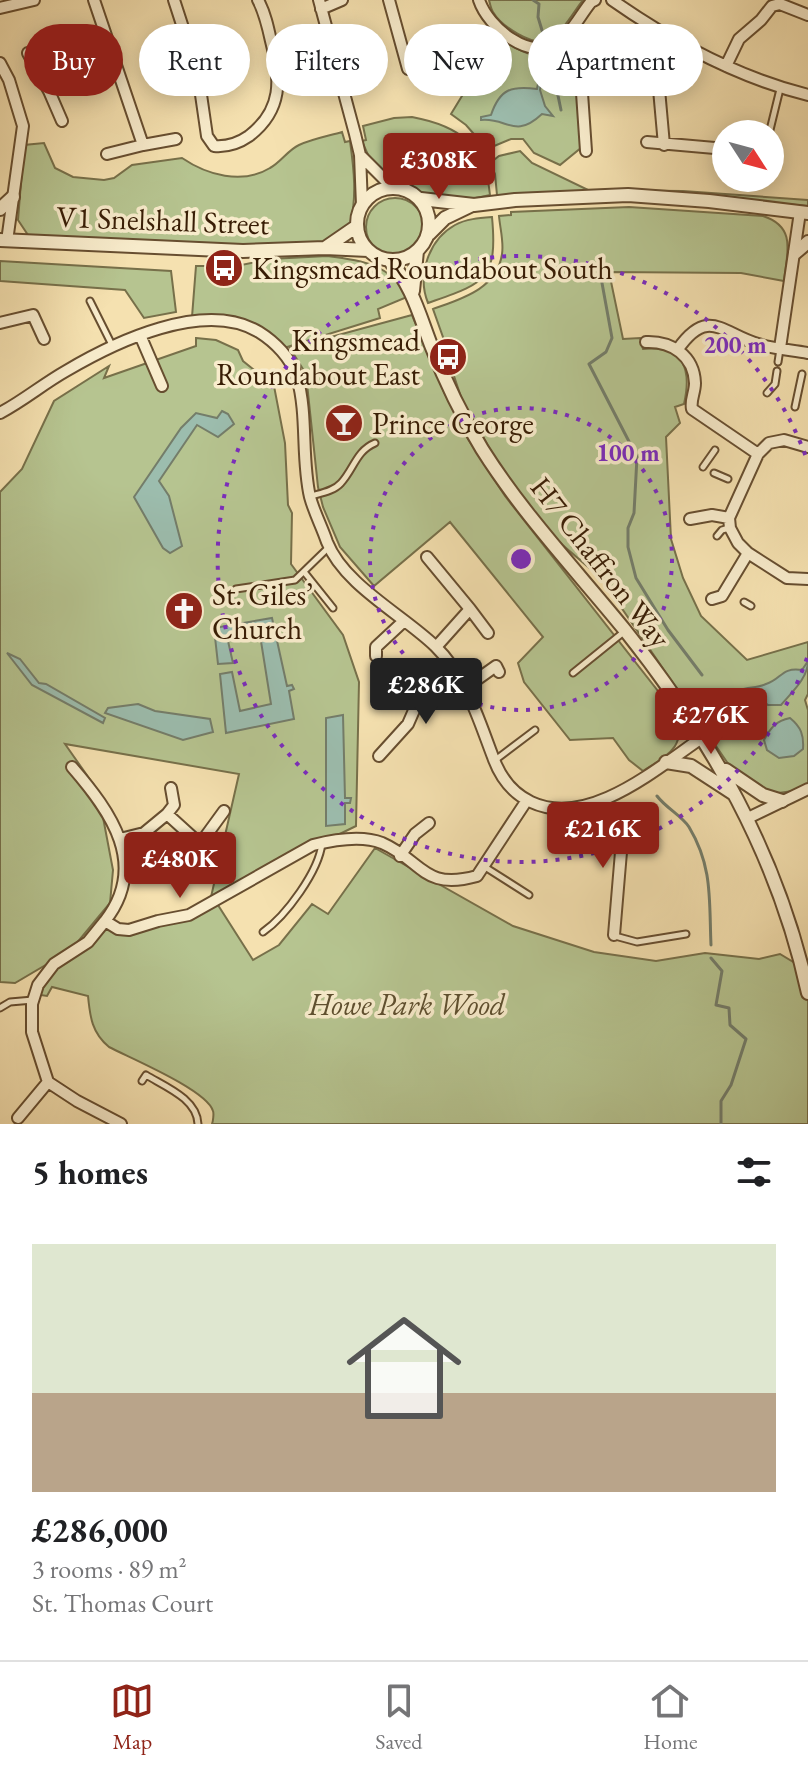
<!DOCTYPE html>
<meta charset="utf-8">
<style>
body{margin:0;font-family:"EB Garamond",serif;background:#f2f2f2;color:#202124;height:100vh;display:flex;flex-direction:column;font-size:30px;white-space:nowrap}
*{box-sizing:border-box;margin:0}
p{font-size:26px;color:#757577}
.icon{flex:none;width:44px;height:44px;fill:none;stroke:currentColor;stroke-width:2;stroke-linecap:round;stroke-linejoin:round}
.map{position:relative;height:1124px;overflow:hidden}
.drawer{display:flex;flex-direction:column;background:#fff;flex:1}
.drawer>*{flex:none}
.guide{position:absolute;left:24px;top:24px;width:760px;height:72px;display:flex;gap:16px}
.needle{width:52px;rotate:126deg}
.fabs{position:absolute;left:712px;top:120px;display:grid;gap:16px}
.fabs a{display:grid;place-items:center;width:72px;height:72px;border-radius:50%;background:#fff;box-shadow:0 4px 20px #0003;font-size:40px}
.price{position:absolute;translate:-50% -68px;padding:0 18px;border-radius:8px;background:#8f2418;color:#fff;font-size:26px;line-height:52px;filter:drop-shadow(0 2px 4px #0008)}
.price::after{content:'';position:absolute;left:50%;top:48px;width:24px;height:18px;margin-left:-12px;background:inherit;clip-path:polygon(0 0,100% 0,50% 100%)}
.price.on{background:#222;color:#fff}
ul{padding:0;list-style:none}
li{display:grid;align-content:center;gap:16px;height:424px;padding:0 32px}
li+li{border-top:2px solid #e0e0e0}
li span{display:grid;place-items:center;height:248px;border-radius:0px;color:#555}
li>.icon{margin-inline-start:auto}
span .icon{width:144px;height:144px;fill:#fffc;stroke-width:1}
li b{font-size:34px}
h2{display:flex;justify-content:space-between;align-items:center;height:96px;padding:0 32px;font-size:34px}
.chip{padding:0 28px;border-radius:36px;background:#fff;box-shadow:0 4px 20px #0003;font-size:28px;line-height:72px}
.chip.on{background:#8f2418;color:#fff}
.tab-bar{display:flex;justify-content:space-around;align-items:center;height:112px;border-top:2px solid #e0e0e0;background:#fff;font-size:22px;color:#757577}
.tab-bar a{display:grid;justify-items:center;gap:4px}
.tab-bar .on{color:#8f2418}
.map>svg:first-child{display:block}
.green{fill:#b6c490;stroke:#77704a;stroke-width:2}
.water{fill:#9cbdae;stroke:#747d6a;stroke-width:2}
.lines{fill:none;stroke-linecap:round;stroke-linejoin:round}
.stream{stroke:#747d6a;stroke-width:3}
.service-casing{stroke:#674e30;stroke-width:9}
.minor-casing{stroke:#674e30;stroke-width:14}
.tertiary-casing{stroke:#674e30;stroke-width:16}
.service{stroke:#f8eccc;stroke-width:5}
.minor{stroke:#f8eccc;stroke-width:10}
.tertiary{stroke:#f8eccc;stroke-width:12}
.ring{fill:none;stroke:#7b2cbf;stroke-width:4;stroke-dasharray:4 8}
.labels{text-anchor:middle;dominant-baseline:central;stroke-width:7;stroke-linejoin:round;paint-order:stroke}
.street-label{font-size:30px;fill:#381d05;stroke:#f8eccc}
.poi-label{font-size:30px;fill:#381d05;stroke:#f8eccc;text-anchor:start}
.park-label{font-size:30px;font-style:italic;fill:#5e4f2f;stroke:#f8eccc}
.centre{fill:#7b2cbf;stroke:#f8eccc;stroke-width:4}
.ring-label{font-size:24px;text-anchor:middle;font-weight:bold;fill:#7b2cbf;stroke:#f8eccc;stroke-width:7;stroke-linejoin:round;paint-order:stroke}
</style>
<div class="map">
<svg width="808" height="1124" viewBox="0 0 808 1124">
<rect width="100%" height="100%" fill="#f5e1b0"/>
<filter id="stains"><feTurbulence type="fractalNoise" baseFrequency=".0025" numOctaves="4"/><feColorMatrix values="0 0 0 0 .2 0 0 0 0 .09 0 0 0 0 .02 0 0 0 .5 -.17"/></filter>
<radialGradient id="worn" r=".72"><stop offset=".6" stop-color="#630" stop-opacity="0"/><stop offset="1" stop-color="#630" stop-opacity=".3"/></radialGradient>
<path class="green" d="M489,0H583C574,11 562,34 548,40C533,47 501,26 493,12C491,9 490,4 489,0Z
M498,37C523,53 531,60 561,50C581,76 579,115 582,147L560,165L534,153L523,139H511L487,149L466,125L451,114Z
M412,117C460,126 485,145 490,195C453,205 405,197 377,169C370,162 366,150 362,141L366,140L363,126L394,118Z
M342,132L345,142L350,141C354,169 357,197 350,226L324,242L283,246L36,239L28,235L18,220L24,145L44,143L55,168L73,177L104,180L114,178L132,165L182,158C207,175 242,185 270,168C281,162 288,150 299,145C312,139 328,136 342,132Z
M520,151L532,163L588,190L683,191L808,200V206L716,198L497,195L495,174L490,163L499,156Z
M366 227a29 29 0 1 1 58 0a29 29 0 1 1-58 0Z
M629,207L763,216C797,227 787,253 784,281L741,273L609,272L623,339L640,338L643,349C684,345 692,369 684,404L675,407L680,423L666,437L671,539L683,578L701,616L747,660L808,642V694L805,700L808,710V785L793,791L771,794L731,768L601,578L552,536L505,476L462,400L452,370L454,368L433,309C461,299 497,289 502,254C504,242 500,228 499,216L511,215V212Z
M492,217C498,281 484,283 428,303C417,276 428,240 455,225C466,219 479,218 492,217Z
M327,256C361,260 391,264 407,297L378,309L380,318L284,348L263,331L192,317L196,266H212L222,269L270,259Z
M0,261L171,271L176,312L144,318L125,290L0,281Z
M412,315L444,392L468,439L505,496L676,714C687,747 668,755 643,771L629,760L613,738L570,740L524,682L518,663L543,637L450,522L374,586L340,547L323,507L318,487L306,374L290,348Z
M196,338L216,340L238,350L243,361L274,386L285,443L288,505L292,513L291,564L343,635L359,682L356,826L211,897L239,774L65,744L98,791L113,870L110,903L71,950L15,983L0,982V492L22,469L54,401L109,366L104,378L196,346Z
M375,848L513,926L594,952L656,961L705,953L759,959L780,954L803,968L808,993V1124H212C213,1122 214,1113 213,1111C207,1090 130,1058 109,1047C92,1033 90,1017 88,996L52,987L47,996L34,994L54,964L88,942L105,921L129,930L216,902L253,960L279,945L312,904L328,914Z"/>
<path class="water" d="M541,68H543L540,90L545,106L553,116L542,114C514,140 507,117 481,120V117L491,115C500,88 512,86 537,89Z
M222,411L228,414L234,424L218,437L197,425L159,481L169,496L182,546L170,553L163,548L134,497L181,428L196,413L217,418Z
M272,618L287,686L292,685L294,689L289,691L294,719L226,733L220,674L232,672L240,711L271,704L260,635L228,641L233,663L218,664L214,628Z
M7,653L20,659L39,683L46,684L105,718L103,723L32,685Z
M808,661C808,678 792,692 781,705H768L748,691L741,693L740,690C749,687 758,688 766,684C782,679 781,667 802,670Z
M138,704L155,711L210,719L213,732L183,740L105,713L108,708Z
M343,715L345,798H351L350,803H345V824L326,826V718Z
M790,718C801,727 804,735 803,749L794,756L779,758L767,750L764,740C771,727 776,721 790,718Z"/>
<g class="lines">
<path class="stream" d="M533,0L539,4L538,17L544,37
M551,62L561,110
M600,272L612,338L606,352L589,364L637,457L634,513L628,528V547L636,578L668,630L702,675
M657,796C666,808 682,816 689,827C713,867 709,900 711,945
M711,958L722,971L716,1005L729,1008L730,1025L746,1039L731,1085L721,1101V1124"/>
<defs>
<path id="service" d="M769,134L780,89
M90,301L112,345
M778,362L780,349
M767,393L775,384L777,371
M795,407L802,374
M703,467L715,450
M714,473L728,479
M311,496C321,493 334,491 341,483C354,469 356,451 375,443
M717,536L722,530L729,528
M305,573L333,608
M236,589L295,580L329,547
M744,602L751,606
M573,673L625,631
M494,761L535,730
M485,867L529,895
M263,932C286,916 319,871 322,843
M615,936L637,942L686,934
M0,1008L10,1002L33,1000
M142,1081L146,1075C166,1087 197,1099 198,1124"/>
<path id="minor" d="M94,0L143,145L107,154
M174,0L198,74L207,136L214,146C226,147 239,143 249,136C283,110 281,79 271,41C268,27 265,13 258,0
M319,0L355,134L360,155L362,205
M389,0L408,69
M479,0C488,27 530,63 559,42C571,34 581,14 591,2L595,0
M612,0C672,42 736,77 808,95
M0,8L34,0
M321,9L342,0
M559,42L580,64L586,151
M28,53L49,91
M0,63L9,80L23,126L7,241
M726,66L739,39L761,20L772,6L780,4L808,15
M62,121L49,91L116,64
M647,142L726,149
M143,145L176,139
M664,145L657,67L672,40
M360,155L392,187
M0,323L33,315L44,339
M140,335L162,386
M646,342C672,341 694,356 695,383C695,393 690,400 692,409L758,454
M780,348L800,212
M678,349C708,306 723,334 758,344C774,349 792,350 808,353
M0,413C23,401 43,384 66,371C115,342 204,299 259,332C275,342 291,358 297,377C308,415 301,458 310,497C314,512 322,527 327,542C344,585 403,615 435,646C466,676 478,718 493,757C500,777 512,793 531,802C588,829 657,768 703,737
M808,447L784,440L769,443L758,454L729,518L730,528L738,543L748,553L787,578L808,579
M690,519L712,515L729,518
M427,557L470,609L436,647
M712,599L722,596L748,553
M470,609L488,633
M376,656V647L404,621
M465,688L496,666L499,672
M379,756L408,724L415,708L461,680
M72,767C111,812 149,865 105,921
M600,802L616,835L621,852L614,935
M167,814L174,805L171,788
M748,818L808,789
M120,839L144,833L167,814L200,844L224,811
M400,856L415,834L429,823
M18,1118L48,1082
M121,1124L77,1101L48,1082L32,1032V1004L38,985L54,964L88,942L105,921L118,929L129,930L158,921L189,915L313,845C333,840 362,835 382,843C423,861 423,891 477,876L527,800"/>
<path id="tertiary" d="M357 224a36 36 0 1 1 72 0a36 36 0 1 1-72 0Z
M421,199L474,205L515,200L628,195L709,201L808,213
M0,209L13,197
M429,234L445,218L472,205
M0,240L243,251L325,248L368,250
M325,248L357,226
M795,253L808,242
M389,260C412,285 419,314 431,345C445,381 462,416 482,449C523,514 575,569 624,629C711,738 778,855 808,993
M413,291L417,251
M666,762L691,766L734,794
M726,770L763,795L782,801"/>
</defs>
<use href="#service" class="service-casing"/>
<use href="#minor" class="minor-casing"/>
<use href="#tertiary" class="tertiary-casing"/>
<use href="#service" class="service"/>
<use href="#minor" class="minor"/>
<use href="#tertiary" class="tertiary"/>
</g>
<g class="ring">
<circle cx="521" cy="559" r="151"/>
<path d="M807 658A303 303 0 1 1 807 460"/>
</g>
<defs>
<symbol id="bus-disc" viewBox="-11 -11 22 22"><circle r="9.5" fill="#8f2418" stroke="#f8eccc"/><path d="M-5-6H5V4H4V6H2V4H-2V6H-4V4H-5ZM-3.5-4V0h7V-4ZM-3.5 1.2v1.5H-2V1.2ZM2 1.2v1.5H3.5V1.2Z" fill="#fff"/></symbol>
<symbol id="bar-disc" viewBox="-11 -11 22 22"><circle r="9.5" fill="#8f2418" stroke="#f8eccc"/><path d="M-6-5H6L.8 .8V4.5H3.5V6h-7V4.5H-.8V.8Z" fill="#fff"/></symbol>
<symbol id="church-disc" viewBox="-11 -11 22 22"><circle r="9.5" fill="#8f2418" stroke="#f8eccc"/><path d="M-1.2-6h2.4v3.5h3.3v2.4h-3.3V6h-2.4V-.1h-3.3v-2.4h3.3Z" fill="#fff"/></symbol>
</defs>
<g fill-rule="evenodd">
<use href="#bus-disc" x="202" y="246" width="44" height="44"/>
<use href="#bus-disc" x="426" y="335" width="44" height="44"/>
<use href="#bar-disc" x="322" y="401" width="44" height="44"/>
<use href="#church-disc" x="162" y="589" width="44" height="44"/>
</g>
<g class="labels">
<g class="street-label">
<text transform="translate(163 220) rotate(2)">V1 Snelshall Street</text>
<text transform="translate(601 562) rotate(52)">H7 Chaffron Way</text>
</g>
<g class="poi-label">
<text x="252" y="268">Kingsmead Roundabout South</text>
<text x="420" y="340" text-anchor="end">Kingsmead<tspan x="420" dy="34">Roundabout East</tspan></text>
<text x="372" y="423">Prince George</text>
<text x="212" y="594">St. Giles’<tspan x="212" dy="34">Church</tspan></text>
</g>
<g class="park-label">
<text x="407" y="1004">Howe Park Wood</text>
</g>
</g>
<circle cx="521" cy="559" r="12" class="centre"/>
<g class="ring-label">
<text x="735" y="353">200 m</text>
<text x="628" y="461">100 m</text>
</g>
<rect width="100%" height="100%" filter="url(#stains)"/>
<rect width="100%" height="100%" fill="url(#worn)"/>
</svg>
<div class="fabs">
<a><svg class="needle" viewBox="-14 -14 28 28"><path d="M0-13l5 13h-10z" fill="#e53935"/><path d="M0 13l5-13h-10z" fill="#757577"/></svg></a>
</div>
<b class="price" style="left:439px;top:201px">£308K</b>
<b class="price on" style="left:426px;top:726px">£286K</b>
<b class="price" style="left:711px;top:756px">£276K</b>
<b class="price" style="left:603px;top:870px">£216K</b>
<b class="price" style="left:180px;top:900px">£480K</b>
<div class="guide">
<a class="chip on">Buy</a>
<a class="chip">Rent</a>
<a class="chip">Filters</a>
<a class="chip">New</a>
<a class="chip">Apartment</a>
</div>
</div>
<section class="drawer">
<h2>5 homes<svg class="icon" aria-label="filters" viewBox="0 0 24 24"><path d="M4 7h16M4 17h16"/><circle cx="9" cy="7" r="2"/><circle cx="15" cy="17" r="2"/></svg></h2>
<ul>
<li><span style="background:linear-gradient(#dfe7d0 60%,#b9a48a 0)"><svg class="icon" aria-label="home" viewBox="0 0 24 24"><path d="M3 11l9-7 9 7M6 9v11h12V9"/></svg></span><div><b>£286,000</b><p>3 rooms · 89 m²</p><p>St. Thomas Court</p></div></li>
</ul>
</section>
<nav class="tab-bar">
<a class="on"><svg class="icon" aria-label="map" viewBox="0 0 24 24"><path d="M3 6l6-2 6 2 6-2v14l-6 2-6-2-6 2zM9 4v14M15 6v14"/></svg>Map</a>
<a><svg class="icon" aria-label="saved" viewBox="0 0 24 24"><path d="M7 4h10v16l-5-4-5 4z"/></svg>Saved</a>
<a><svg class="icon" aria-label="home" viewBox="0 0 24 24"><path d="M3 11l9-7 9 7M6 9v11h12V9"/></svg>Home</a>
</nav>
